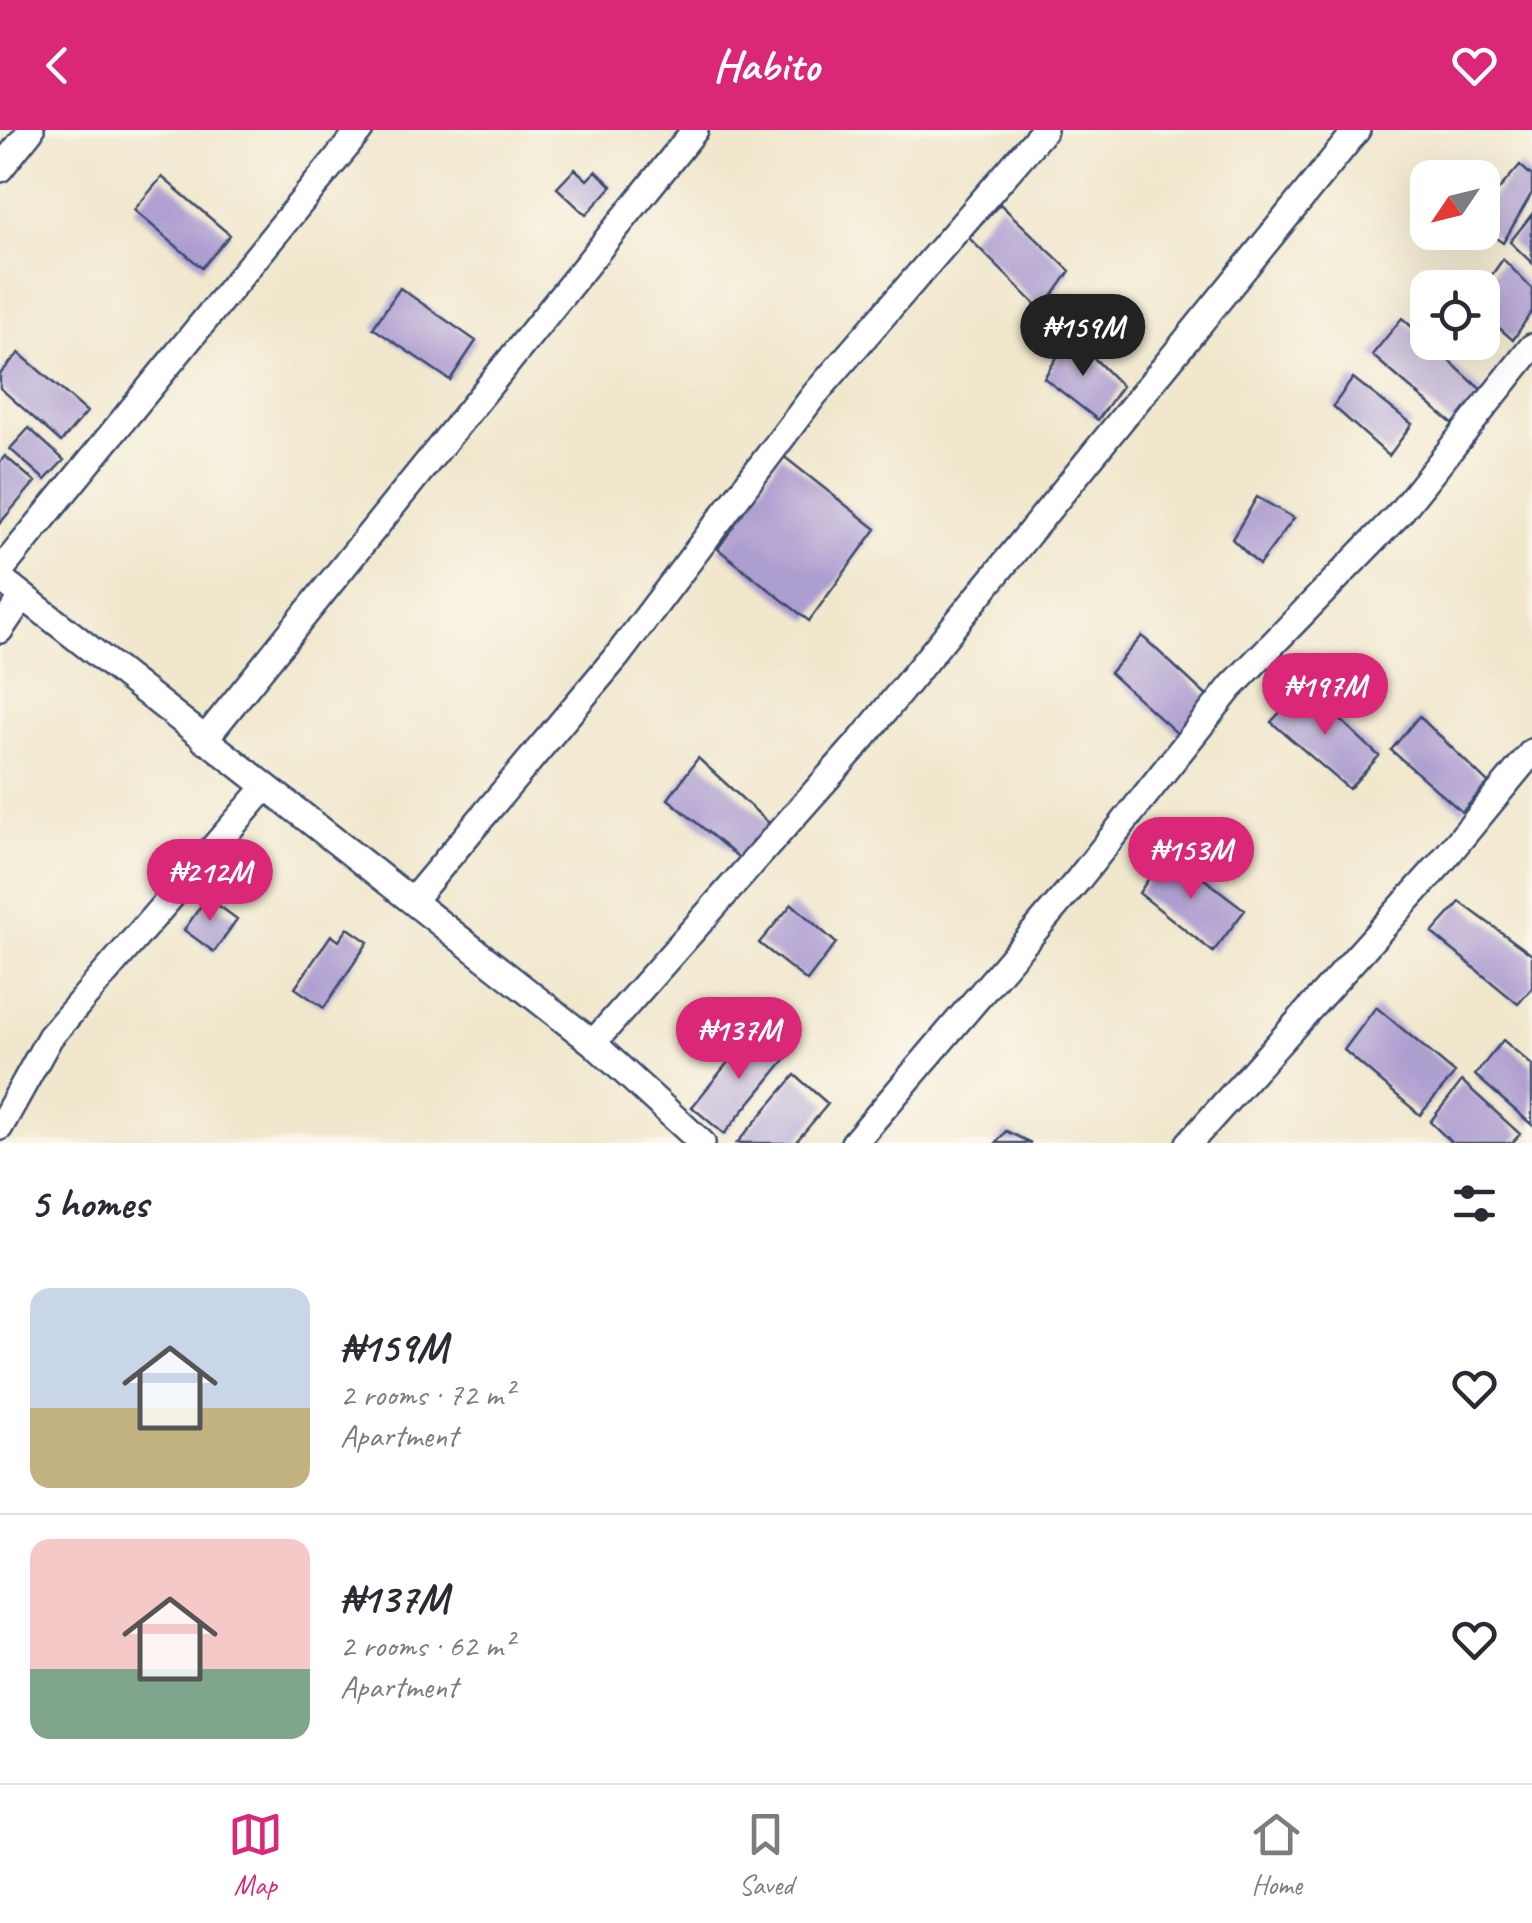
<!DOCTYPE html>
<meta charset="utf-8">
<style>
body{margin:0;font-family:Caveat,sans-serif;background:#f7f7f7;color:#2b2b33;height:100vh;display:flex;flex-direction:column;font-size:38px;white-space:nowrap}
*{box-sizing:border-box;margin:0}
p{font-size:32px;color:#7c7c81}
.icon{flex:none;width:55px;height:55px;fill:none;stroke:currentColor;stroke-width:2;stroke-linecap:round;stroke-linejoin:round}
.map{position:relative;height:1013px;overflow:hidden}
.panel{display:flex;flex-direction:column;background:#fff;flex:1}
.panel>*{flex:none}
.needle{width:65px;rotate:235deg}
.buttons{position:absolute;left:1410px;top:30px;display:grid;gap:20px}
.buttons a{display:grid;place-items:center;width:90px;height:90px;border-radius:20px;background:#fff;box-shadow:0 10px 40px #0002;font-size:50px}
.price{position:absolute;translate:-50% -85px;padding:0 22px;border-radius:35px;background:#db2777;color:#fff;font-size:32px;line-height:65px;filter:drop-shadow(0 2px 5px #0008)}
.price::after{content:'';position:absolute;left:50%;top:60px;width:30px;height:22px;margin-left:-15px;background:inherit;clip-path:polygon(0 0,100% 0,50% 100%)}
.price.current{background:#222;color:#fff}
ul{padding:0;list-style:none}
li{display:flex;align-items:center;gap:30px;height:250px;padding:0 30px}
li+li{border-top:2px solid #e1e1e2}
li span{display:grid;place-items:center;flex:none;width:280px;height:200px;border-radius:20px;color:#555}
li>.icon{margin-inline-start:auto}
span .icon{width:120px;height:120px;fill:#fffc;stroke-width:1}
li b{font-size:42px}
h2{display:flex;justify-content:space-between;align-items:center;height:120px;padding:0 30px;font-size:42px}
header{display:flex;justify-content:space-between;align-items:center;height:130px;padding:0 30px;background:#db2777;color:#fff;font-size:45px;font-weight:600}
.tab-bar{display:flex;justify-content:space-around;align-items:center;height:140px;border-top:2px solid #e1e1e2;background:#fff;font-size:28px;color:#7c7c81}
.tab-bar a{display:grid;justify-items:center;gap:5px}
.tab-bar .current{color:#db2777}
.map>svg:first-child{display:block}
.building{fill:#ad9ed0}
.lines{fill:none;stroke-linecap:round;stroke-linejoin:round}
.minor-casing{stroke:#3b4b6e;stroke-width:30}
.minor{stroke:#fff;stroke-width:25}
</style>
<header><svg class="icon" aria-label="back" viewBox="0 0 24 24"><path d="M15 5l-7 7 7 7"/></svg>Habito<svg class="icon" aria-label="heart" viewBox="0 0 24 24"><path d="M12 20l-8-8c-3-5 5-10 8-4 3-6 11-1 8 4z"/></svg></header>
<div class="map">
<svg width="1532" height="1013" viewBox="0 0 1532 1013">
<rect width="100%" height="100%" fill="#fbf7ec"/>
<filter id="ink" filterUnits="userSpaceOnUse"><feTurbulence type="fractalNoise" baseFrequency=".01" numOctaves="2"/><feDisplacementMap in="SourceGraphic" scale="20" xChannelSelector="R" yChannelSelector="G"/><feConvolveMatrix kernelMatrix="1 2 1 2 8 2 1 2 1" color-interpolation-filters="sRGB"/></filter>
<filter id="wash" filterUnits="userSpaceOnUse"><feTurbulence type="fractalNoise" baseFrequency=".0048" numOctaves="4" result="noise"/><feDisplacementMap in="SourceGraphic" scale="40" xChannelSelector="R" yChannelSelector="G"/><feGaussianBlur stdDeviation="2.25" result="paint"/><feColorMatrix in="noise" values="0 0 0 0 0 0 0 0 0 0 0 0 0 0 0 0 0 1.4 0 .05"/><feComposite in="paint" operator="in"/></filter>
<g filter="url(#wash)">
<rect width="100%" height="100%" fill="#f0e7cc"/>
<g id="blocks">
<path class="building" d="M1520,35L1532,46V63L1503,113L1482,98V79Z
M575,39L587,50L596,41L612,56L586,85L557,58Z
M162,47L230,105L202,138L134,80Z
M1000,74L1070,141L1042,181L969,108Z
M1532,84V133L1510,112Z
M1503,129L1532,159V181L1513,210L1482,183V159Z
M400,158L476,211L450,250L373,198Z
M1402,188L1487,265L1456,297L1372,225Z
M1071,205L1122,256L1098,290L1044,248Z
M19,223L87,282L61,312L0,258V244Z
M1353,248L1412,294L1389,326L1333,276Z
M29,298L64,330L45,350L10,319Z
M782,325L876,399L809,491L718,419Z
M5,326L35,352L0,393V332Z
M1257,367L1294,388L1259,435L1232,409Z
M1142,506L1210,569L1181,607L1110,543Z
M1305,556L1379,626L1349,659L1271,592Z
M1419,586L1488,653L1462,682L1391,620Z
M698,628L771,695L744,732L668,669Z
M1167,721L1245,780L1213,822L1139,763Z
M207,767L237,789L214,822L184,800Z
M1460,772L1532,825V858L1518,874L1432,803Z
M792,774L836,813L807,851L759,813Z
M348,798L368,812L324,878L295,858L331,805L339,811Z
M1376,877L1455,943L1420,985L1344,920Z
M754,900L787,927L724,1004L692,977Z
M1503,910L1532,935V995L1475,945Z
M795,945L828,974L795,1013H737Z
M1462,951L1520,1004L1512,1013H1452L1430,992Z
M1006,1001L1031,1013H996Z"/>
</g>
</g>
<g filter="url(#ink)">
<use href="#blocks" fill-opacity="0" stroke="#3b4b6e" stroke-width="2.5"/>
<g class="lines">
<defs>
<path id="minor" d="M0,39L31,0
M0,441L360,0
M0,448L593,913L702,1013
M0,500L23,466
M204,610L695,0
M412,771L618,525L815,264L1044,0
M593,913L862,609L1357,0
M0,997L50,907L264,659
M854,1013L1078,750L1231,557L1399,384L1532,217
M1189,1013L1440,734L1532,622"/>
</defs>
<use href="#minor" class="minor-casing"/>
<use href="#minor" class="minor"/>
</g>
</g>
</svg>
<div class="buttons">
<a><svg class="needle" viewBox="-14 -14 28 28"><path d="M0-13l5 13h-10z" fill="#e53935"/><path d="M0 13l5-13h-10z" fill="#7c7c81"/></svg></a>
<a><svg class="icon" aria-label="locate" viewBox="0 0 24 24"><circle cx="12" cy="12" r="6"/><path d="M12 2v4M12 18v4M2 12h4M18 12h4"/></svg></a>
</div>
<b class="price current" style="left:1083px;top:249px">₦159M</b>
<b class="price" style="left:1325px;top:608px">₦197M</b>
<b class="price" style="left:1191px;top:772px">₦153M</b>
<b class="price" style="left:210px;top:794px">₦212M</b>
<b class="price" style="left:739px;top:952px">₦137M</b>
</div>
<section class="panel">
<h2>5 homes<svg class="icon" aria-label="filters" viewBox="0 0 24 24"><path d="M4 7h16M4 17h16"/><circle cx="9" cy="7" r="2"/><circle cx="15" cy="17" r="2"/></svg></h2>
<ul>
<li><span style="background:linear-gradient(#c9d6e8 60%,#c2b280 0)"><svg class="icon" aria-label="home" viewBox="0 0 24 24"><path d="M3 11l9-7 9 7M6 9v11h12V9"/></svg></span><div><b>₦159M</b><p>2 rooms · 72 m²</p><p>Apartment</p></div><svg class="icon" aria-label="heart" viewBox="0 0 24 24"><path d="M12 20l-8-8c-3-5 5-10 8-4 3-6 11-1 8 4z"/></svg></li>
<li><span style="background:linear-gradient(#f6c9c9 65%,#7fa58c 0)"><svg class="icon" aria-label="home" viewBox="0 0 24 24"><path d="M3 11l9-7 9 7M6 9v11h12V9"/></svg></span><div><b>₦137M</b><p>2 rooms · 62 m²</p><p>Apartment</p></div><svg class="icon" aria-label="heart" viewBox="0 0 24 24"><path d="M12 20l-8-8c-3-5 5-10 8-4 3-6 11-1 8 4z"/></svg></li>
</ul>
</section>
<nav class="tab-bar">
<a class="current"><svg class="icon" aria-label="map" viewBox="0 0 24 24"><path d="M3 6l6-2 6 2 6-2v14l-6 2-6-2-6 2zM9 4v14M15 6v14"/></svg>Map</a>
<a><svg class="icon" aria-label="saved" viewBox="0 0 24 24"><path d="M7 4h10v16l-5-4-5 4z"/></svg>Saved</a>
<a><svg class="icon" aria-label="home" viewBox="0 0 24 24"><path d="M3 11l9-7 9 7M6 9v11h12V9"/></svg>Home</a>
</nav>
